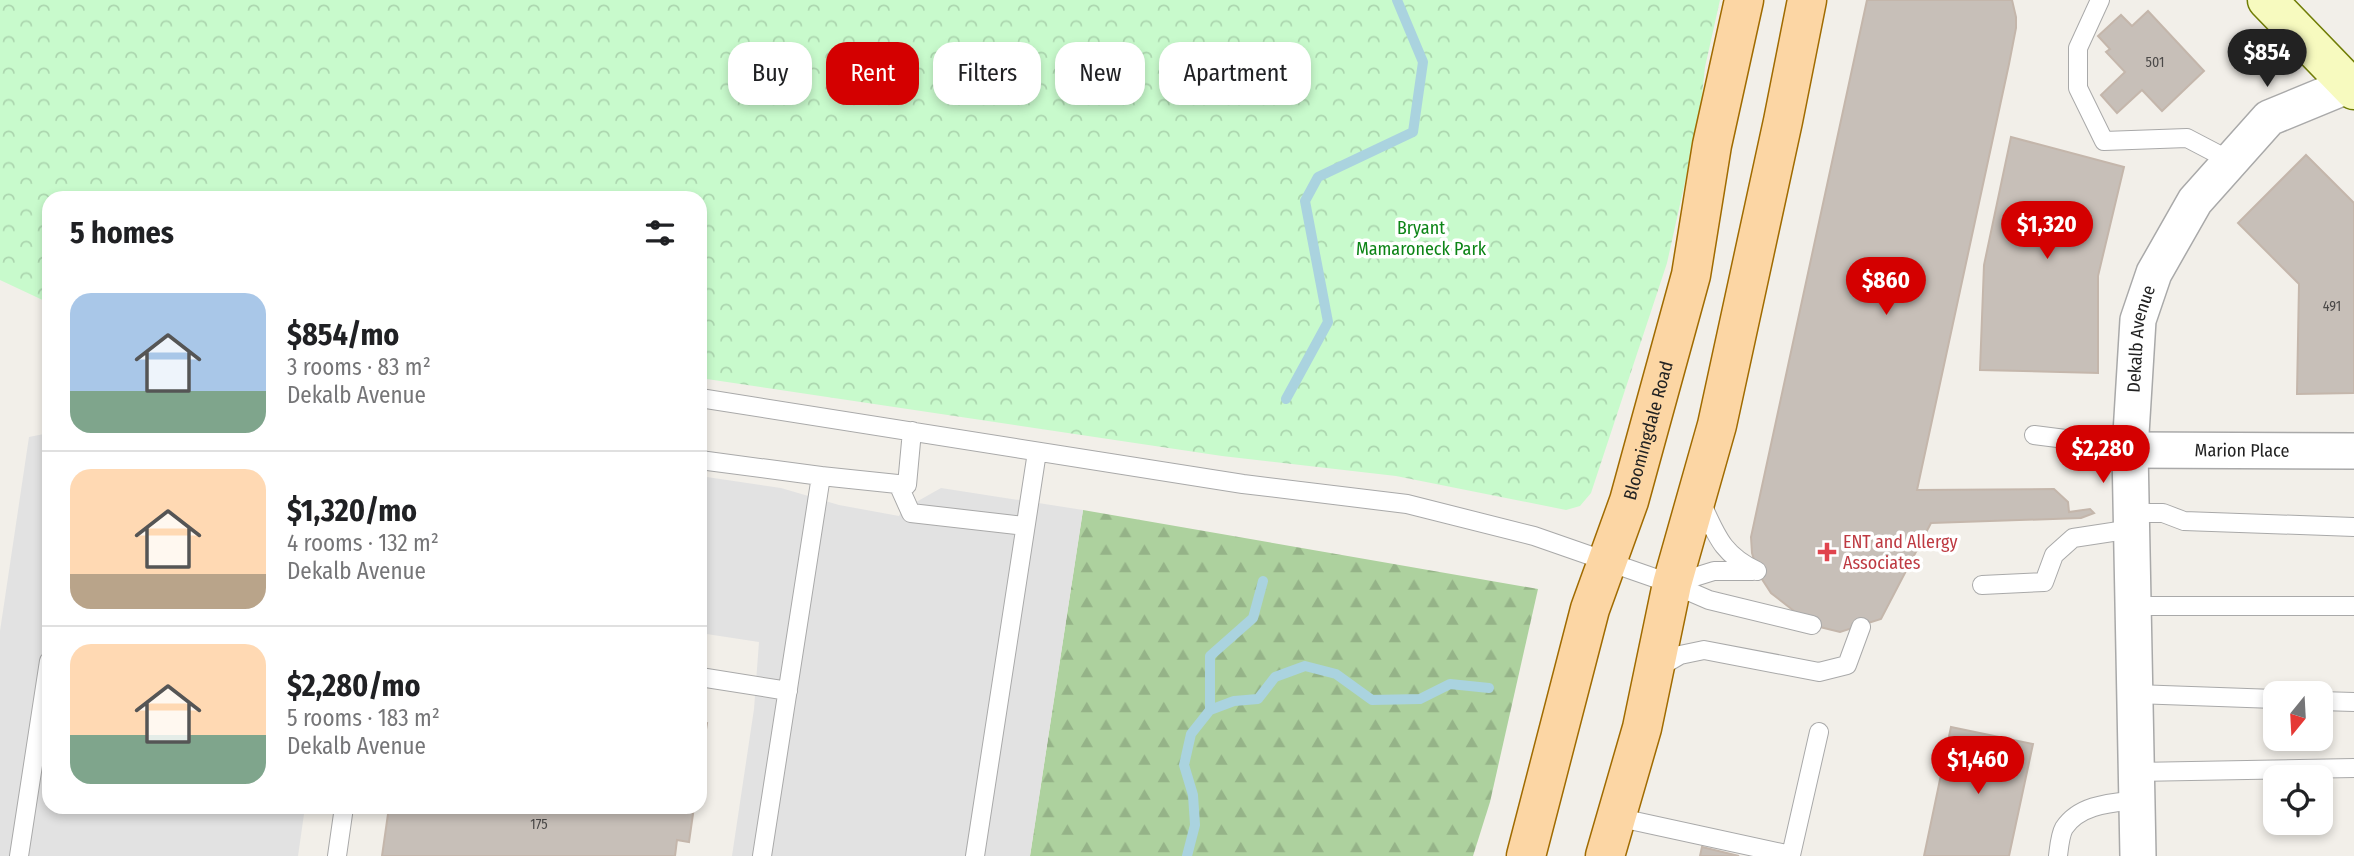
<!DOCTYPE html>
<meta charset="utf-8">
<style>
body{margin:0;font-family:"Fira Sans Condensed",sans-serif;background:#f2f2f2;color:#202124;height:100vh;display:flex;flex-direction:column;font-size:26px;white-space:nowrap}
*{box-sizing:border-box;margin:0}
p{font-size:23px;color:#757577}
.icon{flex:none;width:38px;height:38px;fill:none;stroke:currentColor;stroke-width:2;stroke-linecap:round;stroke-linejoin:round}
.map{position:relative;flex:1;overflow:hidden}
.details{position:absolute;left:42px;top:191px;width:665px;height:623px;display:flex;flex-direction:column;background:#fff;border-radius:21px;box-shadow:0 4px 10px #0003}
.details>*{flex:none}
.top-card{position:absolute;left:728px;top:42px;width:665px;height:63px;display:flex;gap:14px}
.needle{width:46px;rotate:198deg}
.fabs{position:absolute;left:2263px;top:681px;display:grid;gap:14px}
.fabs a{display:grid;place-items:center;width:70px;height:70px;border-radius:14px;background:#fff;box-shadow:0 4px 10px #0003;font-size:35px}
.price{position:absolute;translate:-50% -60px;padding:0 16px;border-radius:24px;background:#d40000;color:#fff;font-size:23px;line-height:46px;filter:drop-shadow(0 2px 4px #0008)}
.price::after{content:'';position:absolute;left:50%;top:42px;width:21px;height:16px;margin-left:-10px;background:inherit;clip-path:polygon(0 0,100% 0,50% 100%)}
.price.active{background:#222;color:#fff}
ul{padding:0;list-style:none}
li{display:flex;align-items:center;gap:21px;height:175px;padding:0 28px}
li+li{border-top:2px solid #e0e0e0}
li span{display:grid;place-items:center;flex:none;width:196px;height:140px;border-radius:21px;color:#555}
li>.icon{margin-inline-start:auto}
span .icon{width:84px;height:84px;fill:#fffc;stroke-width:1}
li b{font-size:30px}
h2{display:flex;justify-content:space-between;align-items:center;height:84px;padding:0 28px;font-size:30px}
.pill{padding:0 24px;border-radius:21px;background:#fff;box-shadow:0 4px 10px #0003;font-size:24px;line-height:63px}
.pill.active{background:#d40000;color:#fff}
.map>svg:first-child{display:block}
.forest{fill:url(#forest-firs)}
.park{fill:url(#park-crowns)}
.parking{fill:#e2e2e2}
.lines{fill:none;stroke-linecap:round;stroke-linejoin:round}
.stream{stroke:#aad3df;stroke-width:10}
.building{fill:#c7bfb8;stroke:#c4b6ab;stroke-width:2}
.lane-casing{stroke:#a9a9a9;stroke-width:20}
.street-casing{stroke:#a9a9a9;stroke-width:38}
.secondary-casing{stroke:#707d05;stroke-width:41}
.primary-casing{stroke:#a06b00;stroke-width:41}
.lane{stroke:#fff;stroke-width:18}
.street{stroke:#fff;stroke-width:35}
.secondary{stroke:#f7fabf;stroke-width:38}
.primary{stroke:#fcd6a4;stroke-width:38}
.health-dot{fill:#e0444e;stroke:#fff;stroke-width:2.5}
.labels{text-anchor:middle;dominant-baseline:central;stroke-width:7;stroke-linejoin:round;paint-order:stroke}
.number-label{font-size:14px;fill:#4b4948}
.park-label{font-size:18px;fill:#0c8416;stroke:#fff}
.street-label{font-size:18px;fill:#222;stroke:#fff}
.health-label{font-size:18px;fill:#be3a42;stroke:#fff;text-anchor:start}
</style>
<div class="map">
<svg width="2354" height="856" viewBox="0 0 2354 856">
<defs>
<pattern id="forest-firs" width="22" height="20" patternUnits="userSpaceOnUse" patternTransform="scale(1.75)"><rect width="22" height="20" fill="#add19e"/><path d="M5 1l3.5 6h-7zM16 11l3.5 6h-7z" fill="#95b388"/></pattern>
<pattern id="park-crowns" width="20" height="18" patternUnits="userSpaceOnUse" patternTransform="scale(1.75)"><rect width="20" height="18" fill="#c8facc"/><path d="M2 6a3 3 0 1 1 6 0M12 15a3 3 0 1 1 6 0" fill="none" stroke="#acd6af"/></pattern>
</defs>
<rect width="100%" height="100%" fill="#f2efe9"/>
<path class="forest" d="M1083,510L1538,589L1490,802L1473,856H1030Z"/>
<path class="park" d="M0,0H1720L1705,67L1700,114L1667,263L1591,493L1580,506L1566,510L1396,476L1222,456L700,378V198H49V303L0,280Z"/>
<path class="parking" d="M49,433V807H305L298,856H0V631L29,437Z
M700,476L781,488L839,505L899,516L902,510L941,488L1083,510L1030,856H732L754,709L759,642L700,633Z"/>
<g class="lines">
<path class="stream" d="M1286,399L1328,322L1305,201L1318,177L1413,132L1423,62L1397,0
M1210,710V656L1253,618L1263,581
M1187,856L1195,825L1193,795L1184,765L1191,734L1210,710L1234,701L1258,699L1275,677L1305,666L1336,674L1372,700L1420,699L1450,684L1489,688"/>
</g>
<path class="building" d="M1867,0H2012L2016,17V28L2009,64L1917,490L2054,489L2068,502L2069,512L2090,509L2094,513L2081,518L1931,523L1881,619L1840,632L1812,625L1771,593L1758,573L1752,553L1751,537Z
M2148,11L2204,71L2162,111L2142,90L2117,113L2101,95L2125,72L2106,52L2110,49L2098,36L2121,15L2132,26Z
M2011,137L2124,167L2098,276V373L1980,370L1984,265Z
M2306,155L2354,203V393L2297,394L2299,284L2238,223Z
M700,722L707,723L700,769Z
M1951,727L2033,744L2009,856H1924Z
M389,807H694L689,842L677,840L675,856H382Z
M1702,847L1739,856H1700Z"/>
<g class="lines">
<defs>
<path id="lane" d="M2100,0L2078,48V88L2104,141L2187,138L2231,161
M700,398L1243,484L1407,504L1534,536L1672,584L1709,600L1812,625
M2034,435L2097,443L2130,450
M700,460L821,476
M898,484L911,513L1025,526
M1700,500C1716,534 1721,554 1757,571
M2131,513H2163L2184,521L2354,527
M1672,584L1714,571H1753
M1982,585L2044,582L2054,555L2073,538L2132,529
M2133,606H2354
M1656,669L1680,655L1704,650L1819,672L1847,665L1861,627
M700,677L788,691
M2135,694L2275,699
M2320,701L2354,702
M2136,772L2354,768
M1616,817L1791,855L1819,732
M19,856L49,661
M337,856L344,807
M762,856L821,476L907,485L912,431
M975,856L1037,452
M2058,856C2059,848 2060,835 2064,828C2080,804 2112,803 2137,800"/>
<g id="street">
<path id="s1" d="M2130,450L2354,451"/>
<path id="s2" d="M2138,856L2130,450L2138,320L2154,273L2195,201L2269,118L2354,83"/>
</g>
<path id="secondary" d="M2267,0L2354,90"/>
<g id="primary">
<path id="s3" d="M1526,856L1590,609L1629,501L1691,275L1712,145L1744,0"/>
<path d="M1605,856L1642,728L1672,584L1717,425L1783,121L1807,0"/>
</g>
</defs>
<use href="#lane" class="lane-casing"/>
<use href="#street" class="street-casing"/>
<use href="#secondary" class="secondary-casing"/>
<use href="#primary" class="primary-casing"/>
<use href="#lane" class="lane"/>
<use href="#street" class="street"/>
<use href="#secondary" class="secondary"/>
<use href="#primary" class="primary"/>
</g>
<path class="health-dot" d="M1823.5 541.5h7v7h7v7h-7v7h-7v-7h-7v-7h7z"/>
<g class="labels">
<g class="number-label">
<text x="2155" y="62">501</text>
<text x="2332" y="306">491</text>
<text x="539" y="824">175</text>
</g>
<g class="park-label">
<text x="1421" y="228">Bryant<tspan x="1421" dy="21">Mamaroneck Park</tspan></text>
</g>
<g class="street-label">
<text stroke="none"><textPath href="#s2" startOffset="518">Dekalb Avenue</textPath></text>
<text stroke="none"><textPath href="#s3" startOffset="443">Bloomingdale Road</textPath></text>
<text stroke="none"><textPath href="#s1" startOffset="112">Marion Place</textPath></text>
</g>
<g class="health-label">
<text x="1843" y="542">ENT and Allergy<tspan x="1843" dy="21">Associates</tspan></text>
</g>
</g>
</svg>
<div class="fabs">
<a><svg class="needle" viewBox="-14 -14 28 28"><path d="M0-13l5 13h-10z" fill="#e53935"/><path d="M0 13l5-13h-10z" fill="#757577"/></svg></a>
<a><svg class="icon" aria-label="locate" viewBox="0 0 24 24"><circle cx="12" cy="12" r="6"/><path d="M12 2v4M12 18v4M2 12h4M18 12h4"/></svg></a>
</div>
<b class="price active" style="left:2267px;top:89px">$854</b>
<b class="price" style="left:2047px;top:261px">$1,320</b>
<b class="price" style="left:1886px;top:317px">$860</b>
<b class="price" style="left:2103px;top:485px">$2,280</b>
<b class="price" style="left:1978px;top:796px">$1,460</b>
<div class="top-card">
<a class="pill">Buy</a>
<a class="pill active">Rent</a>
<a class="pill">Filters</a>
<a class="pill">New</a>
<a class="pill">Apartment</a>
</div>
<section class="details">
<h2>5 homes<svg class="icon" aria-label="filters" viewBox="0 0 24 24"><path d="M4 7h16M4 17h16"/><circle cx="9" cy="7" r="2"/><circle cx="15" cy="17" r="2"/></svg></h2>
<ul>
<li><span style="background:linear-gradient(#a9c7e8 70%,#7fa58c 0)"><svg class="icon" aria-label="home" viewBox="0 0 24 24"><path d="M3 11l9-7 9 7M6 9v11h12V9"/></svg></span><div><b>$854/mo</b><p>3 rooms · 83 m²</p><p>Dekalb Avenue</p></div></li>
<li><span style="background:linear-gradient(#ffd9b3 75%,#b9a48a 0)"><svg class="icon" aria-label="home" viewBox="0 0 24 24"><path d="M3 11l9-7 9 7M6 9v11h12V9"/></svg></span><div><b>$1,320/mo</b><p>4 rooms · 132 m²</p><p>Dekalb Avenue</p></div></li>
<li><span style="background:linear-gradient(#ffd9b3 65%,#7fa58c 0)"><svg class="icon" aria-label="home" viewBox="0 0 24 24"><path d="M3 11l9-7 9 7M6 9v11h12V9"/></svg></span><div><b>$2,280/mo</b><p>5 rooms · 183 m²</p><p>Dekalb Avenue</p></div></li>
</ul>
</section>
</div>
